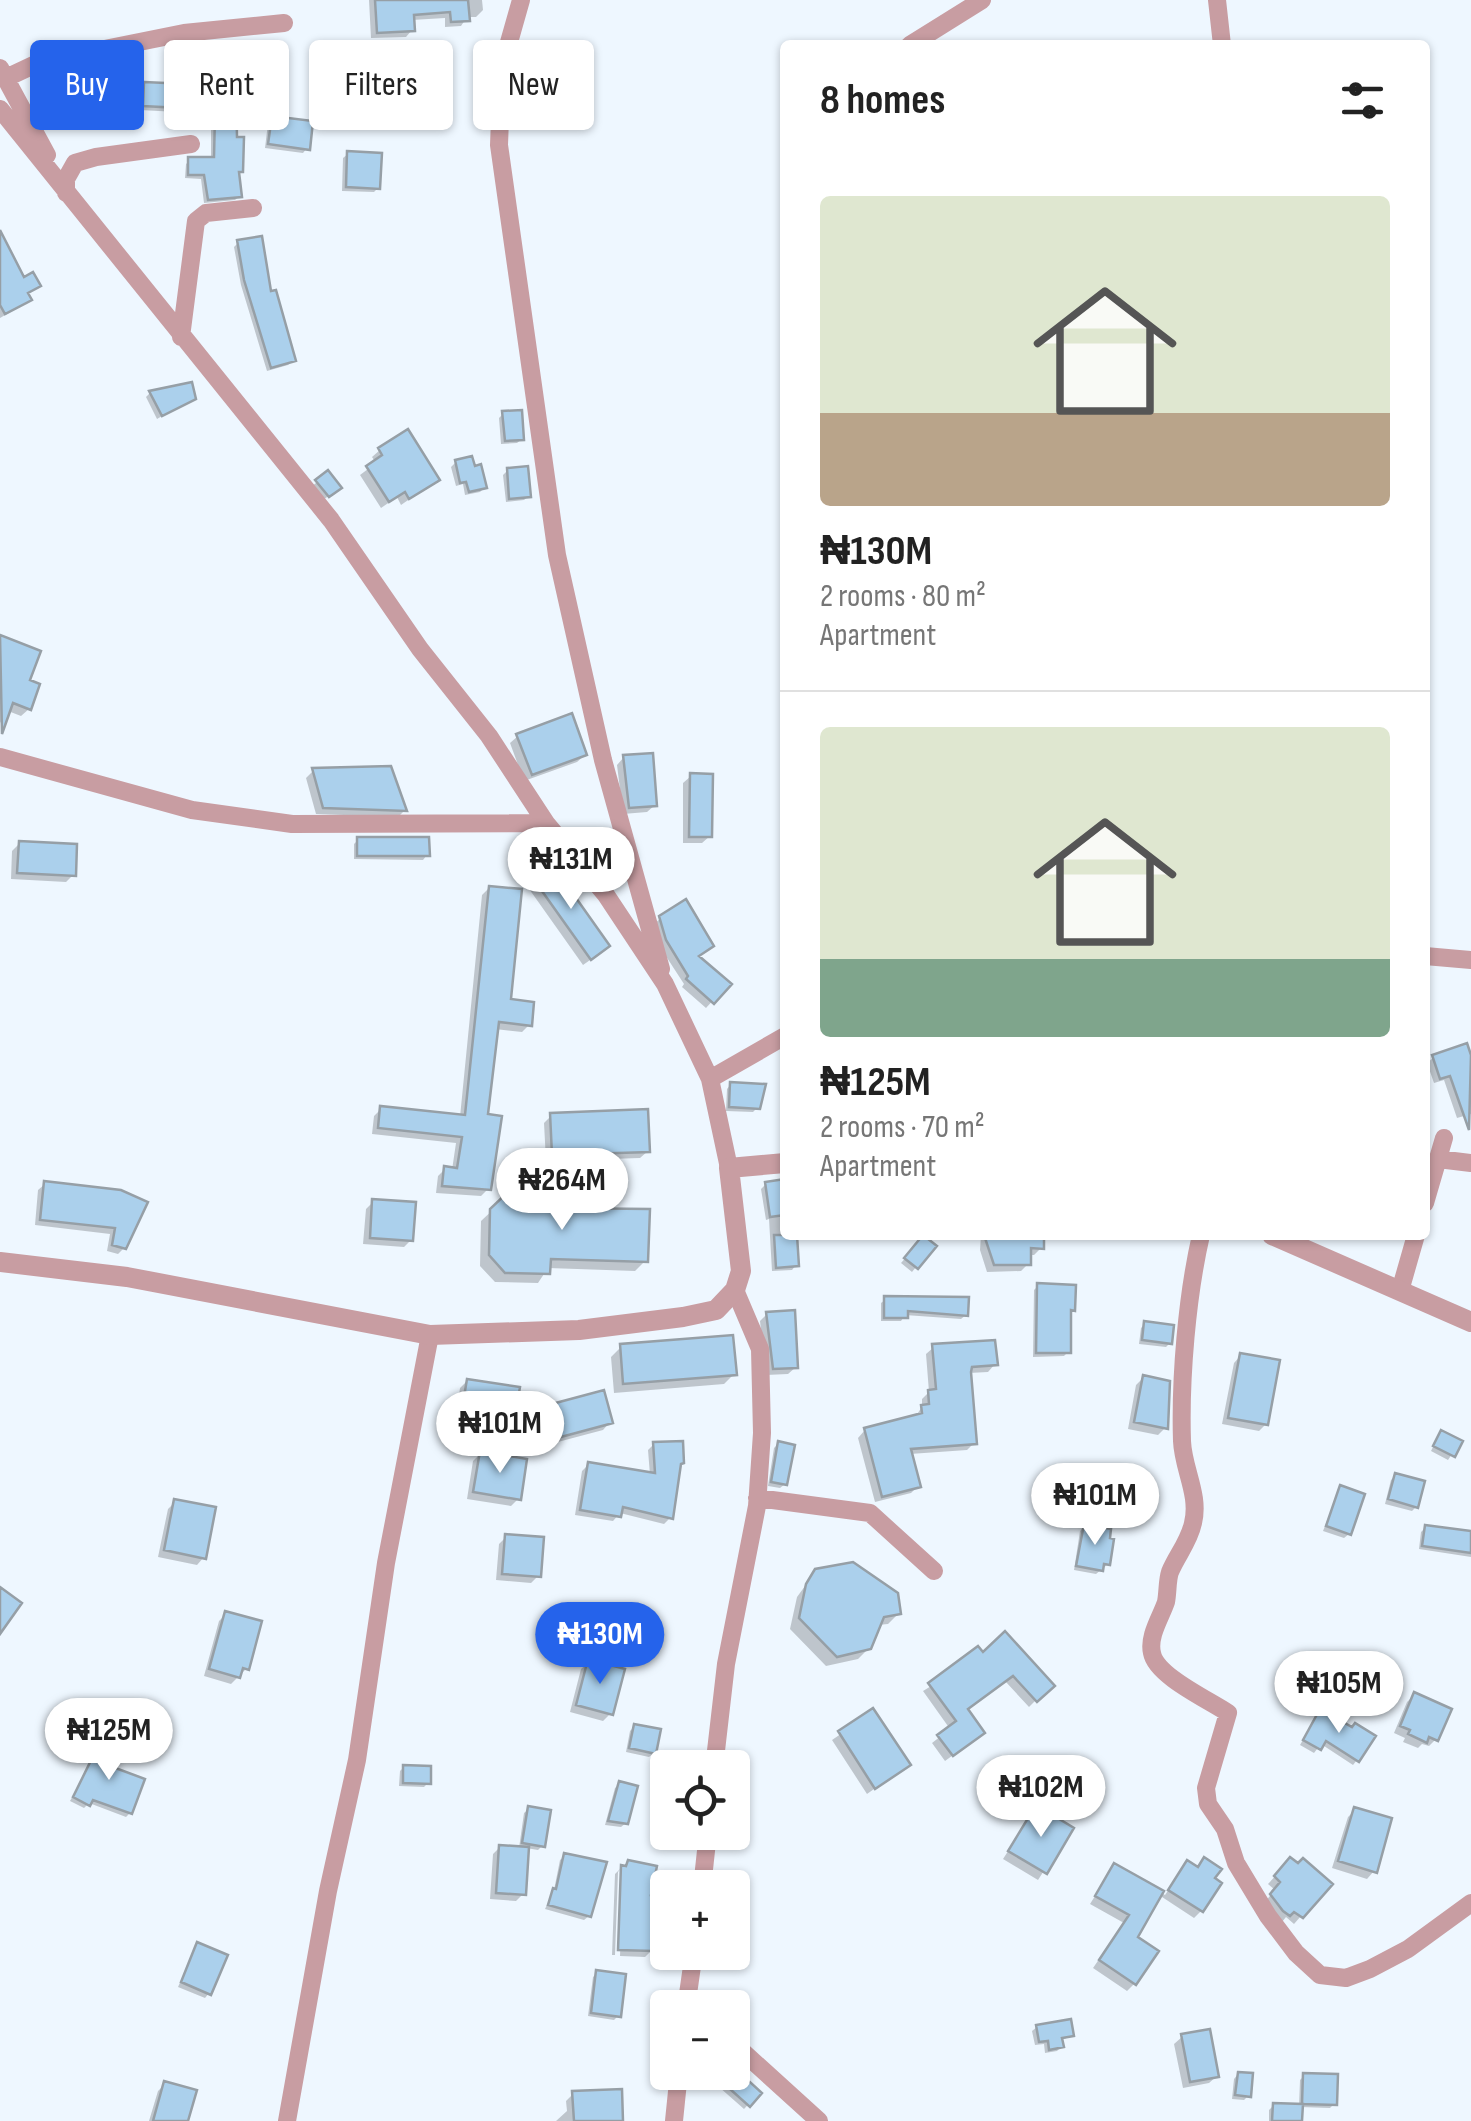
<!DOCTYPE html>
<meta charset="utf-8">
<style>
body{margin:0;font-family:"Sofia Sans Condensed",sans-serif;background:#f2f2f2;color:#222;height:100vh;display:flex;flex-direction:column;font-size:38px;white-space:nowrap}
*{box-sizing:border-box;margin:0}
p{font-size:32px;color:#767676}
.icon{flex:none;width:55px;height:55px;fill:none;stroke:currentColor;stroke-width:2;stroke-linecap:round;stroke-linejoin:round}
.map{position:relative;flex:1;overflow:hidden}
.details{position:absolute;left:780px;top:40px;width:650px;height:1200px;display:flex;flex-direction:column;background:#fff;border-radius:10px;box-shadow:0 2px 8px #0004}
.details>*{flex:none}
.banner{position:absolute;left:30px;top:40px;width:600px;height:90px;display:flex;gap:20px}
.controls{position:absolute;left:650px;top:1750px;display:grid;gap:20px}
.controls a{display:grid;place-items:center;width:100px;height:100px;border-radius:10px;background:#fff;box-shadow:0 2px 8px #0004;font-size:50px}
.price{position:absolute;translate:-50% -85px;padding:0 22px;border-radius:35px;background:#fff;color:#222;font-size:32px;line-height:65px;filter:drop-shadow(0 2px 5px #0008)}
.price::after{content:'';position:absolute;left:50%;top:60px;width:30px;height:22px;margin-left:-15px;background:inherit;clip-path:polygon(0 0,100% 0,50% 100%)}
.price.selected{background:#2563eb;color:#fff}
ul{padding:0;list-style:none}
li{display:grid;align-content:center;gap:20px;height:530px;padding:0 40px}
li+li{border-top:2px solid #e0e0e0}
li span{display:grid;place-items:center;height:310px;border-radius:10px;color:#555}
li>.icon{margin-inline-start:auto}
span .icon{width:180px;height:180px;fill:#fffc;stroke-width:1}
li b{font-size:42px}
h2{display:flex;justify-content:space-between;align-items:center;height:120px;padding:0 40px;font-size:42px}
.tag{padding:0 35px;border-radius:10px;background:#fff;box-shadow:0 2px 8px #0004;font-size:35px;line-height:90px}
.tag.selected{background:#2563eb;color:#fff}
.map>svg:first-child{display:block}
.shadow{fill:#0003}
.building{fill:#abd0ec;stroke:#969fa6;stroke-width:2.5}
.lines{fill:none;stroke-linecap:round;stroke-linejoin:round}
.minor{stroke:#c89da2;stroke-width:18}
.tertiary{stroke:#c89da2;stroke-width:20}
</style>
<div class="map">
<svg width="1471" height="2121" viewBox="0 0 1471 2121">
<rect width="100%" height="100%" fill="#eef7ff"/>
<path class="shadow" d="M369,0H482L483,10L476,17H467L461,26L445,27V18L412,20V30L406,37L371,38Z
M145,85L184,92H233L234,139L240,171L237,175L240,196L235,200L204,203L201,179L185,178L186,164L191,159L211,160V118H196V113L140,110L141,89Z
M273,118L307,148L303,153L265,148L268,123Z
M348,154L378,188L374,192L342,191L343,158Z
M238,243L269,294L293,361L288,365L267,371L241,285L234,247Z
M0,245L23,280L38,286L26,295L29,299L21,306L0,318Z
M190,385L193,398L157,419L146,397L150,393Z
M503,414L522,439L517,443L501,444L499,418Z
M380,450L437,480L401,505L397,497L381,508L360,475L376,463L372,457Z
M456,462L484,488L480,492L465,495L463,484L456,486L451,467Z
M508,470L529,496L524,500L506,502L503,475Z
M328,474L334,492L323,500L312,486Z
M0,638L38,652L27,681L29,709L21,716L8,711L0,723Z
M518,736L585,755L577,762L524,781L510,743Z
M624,757L655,805L647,812L623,814L617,765Z
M313,771L405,810L398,817L316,814L306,778Z
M691,776L710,836L702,843H683V783Z
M358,840L427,855L423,860L354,859V844Z
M20,843L73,875L66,882L11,879L12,851Z
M534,879L600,953L583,965L527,886Z
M489,888L508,1001L529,1025L522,1032L495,1029L486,1116L488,1189L481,1196L436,1193L438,1176L445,1169L452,1170L456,1143L372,1134L374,1116L381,1109L460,1117L482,895Z
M661,918L711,946L697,957L728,984L706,1008L682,987L684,984L660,947L654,924Z
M1466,1046L1471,1063V1114L1457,1118L1444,1080L1434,1083L1427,1063L1434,1057Z
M731,1084L757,1108L753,1112L726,1111L727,1089Z
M552,1115L648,1151L640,1158L546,1161L544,1123Z
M785,1180V1235H794L796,1265L792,1270L772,1271L769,1219L766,1220L761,1189L766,1184Z
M45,1184L121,1192L124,1248L118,1254L107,1251L110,1234L35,1225L38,1190Z
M512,1192L549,1211L645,1261L635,1271L548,1268L538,1283L495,1282L480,1266L481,1221Z
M373,1202L411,1240L404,1247L363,1244L366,1209Z
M855,1235H919L921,1237L854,1239Z
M981,1235H1041V1248L1034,1255H1028V1264L1021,1271L987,1272L980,1250Z
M923,1238L933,1246L912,1272L901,1263Z
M1038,1286L1073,1310L1068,1314V1352L1064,1356L1033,1357L1034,1290Z
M886,1299L966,1315L961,1319L905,1315L901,1321H881V1303Z
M767,1314L796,1367L788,1374L766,1375L760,1321Z
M1145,1324L1170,1343L1166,1347L1139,1344L1141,1328Z
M621,1347L734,1374L724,1384L614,1393L611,1357Z
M934,1347L995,1364L988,1372L969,1373L974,1443L967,1450L910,1454L918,1486L911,1493L875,1502L858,1438L865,1430L915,1417L922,1407V1399L929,1392L926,1354Z
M1241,1355L1266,1424L1259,1431L1222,1424L1234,1363Z
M1143,1378L1165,1428L1158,1435L1128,1429L1136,1385Z
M467,1381L511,1428L504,1435L454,1428L460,1388Z
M538,1410L610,1422L603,1430L539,1447L531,1417Z
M1438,1437L1460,1442L1448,1460L1431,1451Z
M654,1444L678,1466L670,1518L664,1524L620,1513L613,1521L575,1515L582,1471L588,1465L650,1475L648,1450Z
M778,1444L785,1484L780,1488L768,1486L774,1448Z
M480,1454L518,1499L511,1506L467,1499L473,1461Z
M1396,1475L1416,1507L1412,1511L1385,1504L1391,1480Z
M1340,1488L1349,1534L1344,1538L1323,1531Z
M175,1502L204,1557L197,1565L158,1557L168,1509Z
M1084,1527L1108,1564L1096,1574L1074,1570L1080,1531Z
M1426,1527L1471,1534V1557L1419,1549L1421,1532Z
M506,1537L538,1576L531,1583L496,1580L499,1544Z
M816,1571L898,1614L888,1624L878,1625L869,1648L858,1659L826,1666L790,1629L797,1597Z
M226,1614L247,1668L231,1684L204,1676L219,1621Z
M982,1655L1051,1685L1029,1707L1005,1681L965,1710L975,1739L945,1761L932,1743L950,1729L923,1691Z
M589,1662L610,1714L603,1721L570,1712L581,1669Z
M1414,1695L1436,1739L1429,1746L1422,1744L1418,1748L1403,1742L1405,1738L1394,1733L1407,1702Z
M873,1712L908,1765L867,1794L832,1740Z
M1316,1717L1357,1760L1353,1765L1321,1744L1314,1753L1300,1745Z
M634,1727L654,1753L649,1757L626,1752L630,1731Z
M100,1747L130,1813L126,1817L89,1803L84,1808L70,1801Z
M404,1767L428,1783L424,1787L399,1786L400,1771Z
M620,1784L626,1823L621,1827L605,1825L615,1788Z
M1036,1808L1071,1829L1038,1880L1003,1859Z
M529,1809L542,1846L538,1850L526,1848L523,1894L516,1901L490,1899L493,1854L500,1847L519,1848L524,1813Z
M1355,1810L1374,1871L1367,1879L1332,1868L1348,1817Z
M565,1856L589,1916L584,1920L545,1909L554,1890L560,1860Z
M1204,1860L1201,1911L1194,1918L1159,1895L1135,1938L1134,1984L1127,1991L1093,1968L1124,1923L1090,1904L1114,1866L1165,1895L1187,1863L1196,1869Z
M1290,1860L1329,1884L1294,1924L1286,1917L1282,1922L1264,1903L1275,1890L1268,1884Z
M629,1863L652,1950L645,1957L620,1956L623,1868Z
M621,1868L618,1872L615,1955H612L615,1874Z
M197,1945L209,1993L205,1998L178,1987Z
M597,1973L618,2016L614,2020L588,2016L593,1977Z
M1037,2027L1071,2036L1060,2041L1061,2047L1057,2051L1045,2053L1044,2044L1035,2045L1032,2031Z
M1182,2037L1217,2076L1209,2083L1183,2088L1174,2044Z
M732,2070L759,2093L744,2109L702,2072H732Z
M1238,2074L1249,2095L1244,2100L1232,2099L1234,2079Z
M1304,2076L1334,2104L1330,2108L1300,2107L1299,2121H1269V2110L1274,2105L1299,2107L1300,2080Z
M165,2084L186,2121H149L158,2091Z
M573,2094L621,2121H556L567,2111L566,2101Z"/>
<path class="building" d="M375,0H468L470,21L451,22L450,12L414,15L415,31L377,33Z
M144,82L187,84V90L236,89L237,137H244L243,172H239L242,197L208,200L204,175H188V157H214L215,115H200L199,109L143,106Z
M272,116L313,121L310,150L268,144Z
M347,151L382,153L380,189L346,187Z
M0,230L24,277L33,272L41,286L28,293L32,300L5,314L0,305Z
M262,236L271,291L276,290L296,361L271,368L244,280L237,240Z
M192,382L196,399L162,416L149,391Z
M522,410L524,440L505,441L502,411Z
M408,429L440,480L409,499L405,492L389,502L366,466L382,455L378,448Z
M472,456L475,466L481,464L487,488L469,492L466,482L460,483L455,460Z
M528,466L531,497L509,499L507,468Z
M328,470L342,488L329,497L315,480Z
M0,635L41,651L30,680L40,684L31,710L13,703L2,734Z
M572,713L587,755L532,775L516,734Z
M653,753L657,806L629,808L623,755Z
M391,766L407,811L323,808L312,768Z
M690,773L713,774L712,837H689Z
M357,837H429L430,856H357Z
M19,841L77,844L76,876L17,873Z
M552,864L610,946L591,960L532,877Z
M489,886L522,889L511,999L534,1002L532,1026L499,1022L488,1114L502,1116L491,1190L442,1186L444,1166L457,1168L462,1137L378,1128L380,1106L465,1115Z
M686,899L714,946L699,956L732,984L714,1004L686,979L688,976L666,940L659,916Z
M1467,1043L1471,1055L1469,1130L1450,1076L1440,1079L1432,1055Z
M730,1082L766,1084L760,1109L729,1107Z
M648,1109L650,1152L552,1155L550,1113Z
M785,1179V1215L770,1217L765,1182Z
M44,1181L121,1190L148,1202L126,1249L112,1245L115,1228L40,1220Z
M511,1189L556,1192L552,1208L650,1209L648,1262L551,1259L550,1274L505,1273L489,1255L490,1209Z
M372,1199L416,1202L413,1241L370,1238Z
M774,1235H797L799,1266L776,1268Z
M923,1235L937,1246L918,1269L904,1258Z
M984,1235H1044V1249L1031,1248V1265H994Z
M1037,1283L1076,1285L1075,1311L1071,1310V1353H1036Z
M884,1296L969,1297L968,1316L908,1311V1318H884Z
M795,1310L798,1368L773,1369L766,1312Z
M1144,1321L1174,1325L1172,1344L1142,1340Z
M733,1335L737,1375L623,1384L620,1344Z
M995,1340L998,1365L972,1367L971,1372L977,1444L911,1449L921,1487L882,1497L864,1428L922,1413L921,1405L929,1404L928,1390L936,1389L932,1344Z
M1240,1353L1280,1360L1268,1425L1228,1418Z
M1143,1375L1170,1381L1168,1429L1134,1422Z
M467,1379L520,1387L513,1429L460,1421Z
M604,1390L613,1423L546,1441L537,1408Z
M1441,1430L1463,1441L1455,1457L1433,1446Z
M683,1441L684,1463L681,1464L673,1519L623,1507L621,1517L580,1510L588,1462L655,1473L653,1442Z
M778,1441L795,1445L787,1485L771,1482Z
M480,1451L527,1459L521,1500L473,1492Z
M1395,1473L1425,1481L1418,1508L1388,1499Z
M1340,1485L1365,1494L1351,1535L1326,1526Z
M174,1499L216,1507L206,1559L164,1550Z
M1084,1524L1111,1529L1110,1538L1114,1539L1110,1565L1104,1564L1103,1571L1076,1566Z
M1425,1525L1471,1531V1553L1422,1546Z
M505,1534L544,1537L541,1577L502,1574Z
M853,1562L898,1593L901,1614L884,1617L871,1649L837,1657L799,1618L806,1584L815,1569Z
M0,1587L22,1603L0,1634Z
M225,1611L262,1621L249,1670L243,1668L240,1678L209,1669Z
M1005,1631L1055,1686L1037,1702L1013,1676L968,1709L985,1733L953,1756L937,1735L956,1721L928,1683L978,1646L983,1652Z
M588,1659L625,1669L613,1715L576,1705Z
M1414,1692L1452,1709L1438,1741L1429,1737L1427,1743L1408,1734L1410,1730L1400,1726Z
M873,1708L911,1765L875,1789L838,1731Z
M1320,1709L1352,1727L1355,1723L1376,1736L1359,1762L1326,1741L1321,1750L1303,1740Z
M634,1724L661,1729L656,1754L629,1748Z
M99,1744L116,1753L110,1766L145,1779L132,1814L93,1800L90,1806L73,1797Z
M403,1765L431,1766V1784L403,1783Z
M619,1781L638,1786L628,1824L608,1821Z
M1036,1805L1074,1828L1047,1874L1008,1851Z
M528,1806L551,1810L545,1847L522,1843Z
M1354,1807L1392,1818L1377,1873L1338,1861Z
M499,1845L529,1847L526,1895L496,1893Z
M564,1853L607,1862L591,1917L548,1905L553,1888L556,1889Z
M1204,1857L1222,1869L1215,1878L1222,1883L1203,1912L1168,1890L1187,1860L1198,1867Z
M1290,1857L1298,1863L1303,1858L1333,1884L1303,1918L1294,1912L1290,1916L1283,1911L1270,1894L1280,1882L1274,1876Z
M628,1860L657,1866L651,1895H656L654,1951L618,1950L621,1865L626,1866Z
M1114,1863L1164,1891L1138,1937L1159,1951L1136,1985L1099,1960L1129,1915L1095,1896Z
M197,1942L228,1955L211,1995L181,1982Z
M596,1970L626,1974L621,2017L591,2013Z
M1071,2019L1074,2036L1062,2038L1064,2047L1049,2050L1048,2041L1039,2042L1036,2025Z
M1210,2029L1219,2077L1190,2082L1181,2034Z
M711,2072H739L762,2093L750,2107Z
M1238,2072L1253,2073L1251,2097L1235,2095Z
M1303,2073L1338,2074L1337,2105L1302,2104Z
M164,2081L197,2090L188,2121H153Z
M622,2089L623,2121H574L572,2091Z
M1273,2103L1303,2104L1302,2121H1272Z"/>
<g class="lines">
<path class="minor" d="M521,0L502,67L499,145L557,555L603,760L661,969
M1217,0L1222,45
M910,45L982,0
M0,68L47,155
M6,78L40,62L184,33L284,23
M0,109L331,520L420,649L489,736L546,823L606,895L665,984L710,1079L729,1168
M66,193V179L75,163L96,157L191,144
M181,337L196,221L206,213L253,208
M0,757L192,810L292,824L546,823
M1425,956L1471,960
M710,1079L785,1036
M1438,1159L1471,1163
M1425,1203L1444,1138
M1201,1235C1187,1296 1180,1378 1182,1441C1183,1469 1200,1495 1193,1523C1189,1542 1177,1555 1170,1572C1167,1581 1168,1592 1166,1602C1161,1617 1148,1636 1152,1653C1156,1676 1209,1700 1228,1713L1206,1788L1208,1804L1225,1829L1236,1863L1268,1916L1296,1953L1320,1975L1346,1978L1370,1969L1408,1949L1471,1903
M1400,1291L1416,1235
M757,1498L870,1513L934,1571
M714,1768L726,1664L757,1506L762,1433L760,1349L735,1290
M702,1888L708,1832
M686,2008L694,1952
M732,2042L819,2121
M287,2121L328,1891L357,1760L386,1563L430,1335
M674,2121L679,2072"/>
<path class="tertiary" d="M1272,1235L1471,1322
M0,1262L127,1277L430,1335L579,1330L683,1317L716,1310L735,1290L741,1271L729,1168L785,1163"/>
</g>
</svg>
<div class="controls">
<a><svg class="icon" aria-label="locate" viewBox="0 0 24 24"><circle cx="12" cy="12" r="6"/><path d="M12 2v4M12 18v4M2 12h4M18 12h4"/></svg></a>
<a>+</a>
<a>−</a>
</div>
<b class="price" style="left:571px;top:912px">₦131M</b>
<b class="price" style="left:562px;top:1233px">₦264M</b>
<b class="price" style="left:500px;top:1476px">₦101M</b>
<b class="price" style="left:1095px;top:1548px">₦101M</b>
<b class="price selected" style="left:600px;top:1687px">₦130M</b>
<b class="price" style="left:1339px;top:1736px">₦105M</b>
<b class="price" style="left:109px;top:1783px">₦125M</b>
<b class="price" style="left:1041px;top:1840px">₦102M</b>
<div class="banner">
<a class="tag selected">Buy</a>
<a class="tag">Rent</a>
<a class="tag">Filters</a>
<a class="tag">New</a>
</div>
<section class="details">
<h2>8 homes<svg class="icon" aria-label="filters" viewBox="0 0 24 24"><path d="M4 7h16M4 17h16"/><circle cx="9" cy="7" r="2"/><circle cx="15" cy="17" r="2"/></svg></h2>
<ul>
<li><span style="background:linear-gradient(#dfe7d0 70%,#b9a48a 0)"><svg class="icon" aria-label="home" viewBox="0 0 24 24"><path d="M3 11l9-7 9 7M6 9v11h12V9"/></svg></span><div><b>₦130M</b><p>2 rooms · 80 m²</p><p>Apartment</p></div></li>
<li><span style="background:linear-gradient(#dfe7d0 75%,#7fa58c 0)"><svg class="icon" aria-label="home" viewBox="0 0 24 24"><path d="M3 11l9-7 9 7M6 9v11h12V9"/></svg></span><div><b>₦125M</b><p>2 rooms · 70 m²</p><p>Apartment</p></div></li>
</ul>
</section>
</div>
